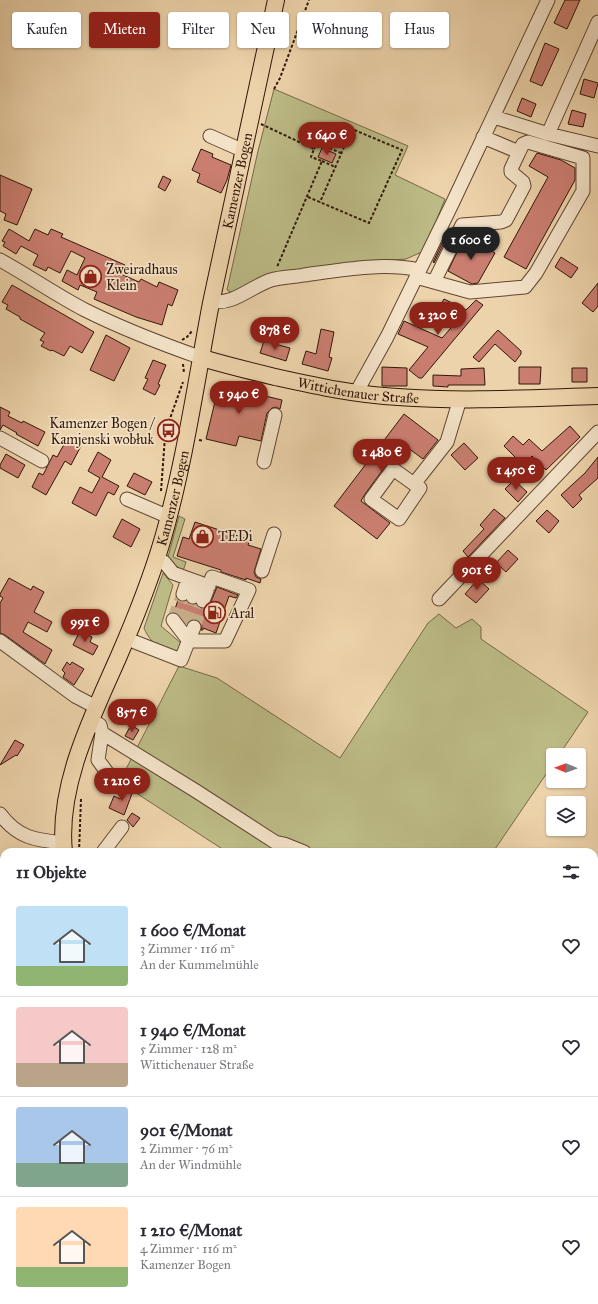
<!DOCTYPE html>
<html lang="de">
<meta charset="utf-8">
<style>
body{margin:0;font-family:"IM FELL Great Primer",serif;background:#f2f2f3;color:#2b2b33;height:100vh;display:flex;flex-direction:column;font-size:15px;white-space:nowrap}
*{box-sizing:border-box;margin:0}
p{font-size:13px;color:#7c7c81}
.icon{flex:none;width:22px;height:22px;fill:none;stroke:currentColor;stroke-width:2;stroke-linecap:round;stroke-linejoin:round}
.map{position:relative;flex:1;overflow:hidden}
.side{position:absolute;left:0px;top:848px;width:598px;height:456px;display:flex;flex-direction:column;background:#fff;border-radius:12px 12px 0 0;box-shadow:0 1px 3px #0004}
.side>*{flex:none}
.hud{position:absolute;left:12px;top:12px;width:574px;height:36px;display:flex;gap:8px}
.needle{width:26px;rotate:271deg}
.buttons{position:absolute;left:546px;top:748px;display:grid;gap:8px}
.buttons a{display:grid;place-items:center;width:40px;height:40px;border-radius:4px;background:#fff;box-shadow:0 1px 3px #0004;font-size:20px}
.price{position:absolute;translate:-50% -34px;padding:0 9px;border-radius:14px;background:#8f2418;color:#fff;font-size:13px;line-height:26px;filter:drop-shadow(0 1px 2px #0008)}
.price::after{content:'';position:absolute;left:50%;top:24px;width:12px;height:9px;margin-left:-6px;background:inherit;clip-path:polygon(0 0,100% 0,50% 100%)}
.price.active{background:#222;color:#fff}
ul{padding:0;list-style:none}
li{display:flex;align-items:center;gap:12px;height:100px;padding:0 16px}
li+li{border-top:1px solid #e1e1e2}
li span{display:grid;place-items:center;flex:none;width:112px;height:80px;border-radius:4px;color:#555}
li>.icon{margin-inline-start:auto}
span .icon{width:48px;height:48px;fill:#fffc;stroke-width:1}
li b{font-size:17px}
h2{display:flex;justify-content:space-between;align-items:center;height:48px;padding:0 16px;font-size:17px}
.tag{padding:0 14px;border-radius:4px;background:#fff;box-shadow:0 1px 3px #0004;font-size:14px;line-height:36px}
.tag.active{background:#8f2418;color:#fff}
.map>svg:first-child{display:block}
.green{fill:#bcbb86;stroke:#766947}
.building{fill:#ca7e70;stroke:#311708}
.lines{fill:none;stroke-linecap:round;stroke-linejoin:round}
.minor-tunnel{stroke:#c7ad8a;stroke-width:13;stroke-dasharray:13 6;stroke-linecap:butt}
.minor-casing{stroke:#604631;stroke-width:15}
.major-casing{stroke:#311708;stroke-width:18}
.path{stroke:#311708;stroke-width:2;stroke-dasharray:3 2;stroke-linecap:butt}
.minor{stroke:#f3e2c8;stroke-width:13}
.major{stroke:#edd3ab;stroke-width:16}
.labels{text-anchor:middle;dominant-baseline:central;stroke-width:3.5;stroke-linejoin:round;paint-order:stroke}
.street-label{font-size:14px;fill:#311708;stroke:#f3e2c8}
.poi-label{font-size:14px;fill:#311708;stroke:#f3e2c8;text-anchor:start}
</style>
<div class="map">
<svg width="598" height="1304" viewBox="0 0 598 1304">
<rect width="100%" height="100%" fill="#edd3ab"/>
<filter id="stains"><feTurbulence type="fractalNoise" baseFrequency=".005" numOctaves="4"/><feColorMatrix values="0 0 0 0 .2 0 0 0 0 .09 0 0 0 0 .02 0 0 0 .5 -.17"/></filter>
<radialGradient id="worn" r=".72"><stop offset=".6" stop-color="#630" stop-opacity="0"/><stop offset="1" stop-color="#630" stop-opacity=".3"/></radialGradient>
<path class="green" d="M274,89L408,146L395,175L445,199L424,251L406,259L355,262L231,292L227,290L258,151Z
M179,516L185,519L173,557L186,562L183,571L172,563L168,557Z
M163,573L173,585L161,626L182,644L179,651C174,653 157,646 153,642C149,638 146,633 144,628Z
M439,614L456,628L472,619L481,627V639L588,712L559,755H553V764L493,852H227L136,793L124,773L179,666L217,678L340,758L428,623Z
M4,879V1136H0V881Z
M0,1222L4,1226V1300H58L60,1304H0Z
M445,1300H505L504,1304H457V1302Z"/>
<path class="building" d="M565,0H580L567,29L554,23Z
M545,43L559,49L542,86L530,81Z
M584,79L598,83L594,98L580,94Z
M522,98L536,104L531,117L517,111Z
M572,110L586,114L583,127L568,124Z
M322,148L336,154L332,163L318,157Z
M201,149L213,154L212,157L231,165L227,180L221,193L197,182L200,174L192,170Z
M537,153L561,160L575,168V180L526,269L504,257L548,177L529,166Z
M0,175L32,189L17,225L4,220L6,214L0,211Z
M163,176L171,180L165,191L158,187Z
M449,228L451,229L434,263L433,262Z
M9,229L29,241L35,229L48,235L51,229L63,234L61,237L125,265L121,274L139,282L141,279L157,287L159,282L178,290L172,306L168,304L162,325L136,317L94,299L97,292L80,285L78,290L62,281L67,270L77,275L85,258L71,251L60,273L48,267L46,271L33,265L38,255L21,246L16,254L3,246L5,242L2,241Z
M465,236L495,253L478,283L472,284L448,271Z
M561,257L578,268L571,278L555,267Z
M598,283V306L593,312L582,303Z
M12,285L94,332L82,353L70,346L64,356L52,350L51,351L41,346L44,342L40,340L45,333L20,319V317L6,309L8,305L2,302Z
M444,299L466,310L476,300L483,305L422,378H419L409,370L428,347L398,334L404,321L442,338L459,319L439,308Z
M321,329L334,332L329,357L332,358L328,371L302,364L306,351L316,354Z
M498,330L521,351V354L515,362L495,344L479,362L473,357Z
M106,335L130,348L114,381L90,370Z
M264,341L290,348L286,361L260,353Z
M153,360L166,365L158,384L160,385L155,395L143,389L148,379L145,378Z
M382,367L407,368V386H382Z
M519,367H541L540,384H519Z
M484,368L485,385H448V387L433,386V375L461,376V369Z
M572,368H587V382H572Z
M219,385L282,400L280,409L276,407L272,408L267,413L261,441L239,436L236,446L206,439Z
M0,407L10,412L8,416L22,423L23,421L45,432L38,446L16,434L17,433L3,425L0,430Z
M404,414L438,440L423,459L404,445L391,462L387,464L365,494L361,501L390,523L377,539L334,506Z
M570,426L580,437L546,470L532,456L523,465L504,446L513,436L523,445L529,439L542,451Z
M67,439L81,446L71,465L65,461L46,495L32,487L39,473L43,475L53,455L57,457Z
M464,443L478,458L465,470L451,455Z
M98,452L111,460L102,477L119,486L114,495L108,492L96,516L72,503L80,487L92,493L100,478L88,471Z
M6,454L25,465L18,478L0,468V465Z
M598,457V478L579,495L582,499L573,508L561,495L585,473Z
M134,473L152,482L145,495L127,486Z
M514,480L527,492L518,502L505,489Z
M494,509L505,518L468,557L463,551L484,529L480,525Z
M547,510L559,521L549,533L536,521Z
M122,519L140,529L131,547L113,537Z
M195,522L250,540L248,545L261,549L254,572L256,577L261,579L260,583L246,578V580L221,572V570L177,556L183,537L189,539Z
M508,550L518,559L506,572L496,563Z
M9,578L31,590L33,586L44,592L34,612L52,622L47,632L28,622L23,632L52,650L45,664L5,635L0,633V603L3,598L0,596V594Z
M478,579L489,589L476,603L465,594Z
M217,587L238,595L236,598L229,596L216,633L203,628V630H201L202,626L200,622L197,619L189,621L186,624L179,615L174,612L178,600L181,602L186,601L191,605L196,604L201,609L208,607L210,604Z
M80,631L92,637L90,642L98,646L93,655L73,645Z
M67,662L70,665L72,662L84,669L74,685L63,677L65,673L62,670Z
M131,725L139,730L133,740L125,736Z
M15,740L24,745L17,756L16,755L0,765Z
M124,788L133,791L124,815L109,808L114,796L120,799Z
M132,813L140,818L133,827L127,820Z"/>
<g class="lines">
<path class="minor-tunnel" d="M173,620L183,594
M183,623L193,597
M194,627L203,601"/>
<defs>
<path id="minor" d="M494,117L548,134L598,146
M548,134L598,22
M210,136L244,151
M0,260C29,276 56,295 85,310C123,329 162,344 202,358
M416,277L470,292L525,287L536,273L583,191V158L528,142L523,144L519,152L483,137
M434,282L462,225L501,222L506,220L524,186L523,182L511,172V169L519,152
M212,301C232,306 252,286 271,280C281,277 294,277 304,275C340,270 384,262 419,270
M356,393L387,337L453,202L548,0
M0,438L42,461
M264,462L275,415
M414,484L420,488L399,519L371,499L393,469L414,484L447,442L460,399
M127,499L169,517
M164,562L173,573L209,586
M262,571L274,534
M183,594L188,579
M193,597L198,582
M439,599L598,432
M173,620L189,641
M0,641L75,696L96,707
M189,641H225L249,590L212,577L203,601
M135,642L181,660L194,627
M91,720L100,725L102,733L196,791L278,844L288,852
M102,733L98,760L109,775
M0,814C18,838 35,840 63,843
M279,843L284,844L304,852
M103,852L122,827
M594,1261L598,1265
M353,1300L354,1304
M7,1304V1300
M222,1304L223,1301L226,1300"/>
<g id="major">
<path id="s1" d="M202,358C226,365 250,371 275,377C316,386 356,395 398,397C464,402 531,398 598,396"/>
<path id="s2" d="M64,852C57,786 92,717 118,658C135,619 151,579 163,538C185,461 196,382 211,303C232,202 255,101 276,0"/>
<path d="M207,1300V1304"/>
</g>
</defs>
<use href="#minor" class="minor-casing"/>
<use href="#major" class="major-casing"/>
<path class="path" d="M274,89L280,78L309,0
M261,124L314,149L311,157L322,161L277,267
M314,149L317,143L341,153
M322,161L335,167
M308,197L369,223L402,150L352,129L320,202
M182,340L187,337L192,331
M183,364L184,373
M199,440L204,441
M161,491L165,437L167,427L183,382
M79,852L81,799
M18,1303L46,1301L47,1304"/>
<use href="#minor" class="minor"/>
<use href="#major" class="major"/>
</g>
<defs>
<symbol id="shop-ring" viewBox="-11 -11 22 22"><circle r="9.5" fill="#f3e2c8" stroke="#8f2418" stroke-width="1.5"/><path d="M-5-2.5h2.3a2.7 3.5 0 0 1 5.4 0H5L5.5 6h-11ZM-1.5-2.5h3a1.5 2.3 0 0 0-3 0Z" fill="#8f2418"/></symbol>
<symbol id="bus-ring" viewBox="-11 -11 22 22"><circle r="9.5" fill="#f3e2c8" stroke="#8f2418" stroke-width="1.5"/><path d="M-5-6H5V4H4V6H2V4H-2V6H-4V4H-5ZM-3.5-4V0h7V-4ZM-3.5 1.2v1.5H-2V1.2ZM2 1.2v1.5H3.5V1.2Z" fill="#8f2418"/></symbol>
<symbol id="fuel-ring" viewBox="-11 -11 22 22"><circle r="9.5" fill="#f3e2c8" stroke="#8f2418" stroke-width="1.5"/><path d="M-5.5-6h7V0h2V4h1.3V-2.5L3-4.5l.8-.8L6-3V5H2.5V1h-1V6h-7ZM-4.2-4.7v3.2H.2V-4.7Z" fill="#8f2418"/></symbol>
</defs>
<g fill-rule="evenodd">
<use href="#shop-ring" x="78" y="264" width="25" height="25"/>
<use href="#bus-ring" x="156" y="418" width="25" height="25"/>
<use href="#shop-ring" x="190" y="524" width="25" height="25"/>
<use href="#fuel-ring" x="202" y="600" width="25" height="25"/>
</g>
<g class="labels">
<g class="street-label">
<text stroke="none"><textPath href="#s2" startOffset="697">Kamenzer Bogen</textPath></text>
<text stroke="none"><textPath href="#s1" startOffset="160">Wittichenauer Straße</textPath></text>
<text stroke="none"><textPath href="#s2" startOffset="373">Kamenzer Bogen</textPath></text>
</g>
<g class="poi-label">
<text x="106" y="269">Zweiradhaus<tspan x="106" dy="16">Klein</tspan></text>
<text x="154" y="423" text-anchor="end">Kamenzer Bogen /<tspan x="154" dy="16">Kamjenski wobłuk</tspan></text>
<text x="218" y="536">TEDi</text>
<text x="230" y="613">Aral</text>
</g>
</g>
<rect width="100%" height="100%" filter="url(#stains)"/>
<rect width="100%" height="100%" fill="url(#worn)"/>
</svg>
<div class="buttons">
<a><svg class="needle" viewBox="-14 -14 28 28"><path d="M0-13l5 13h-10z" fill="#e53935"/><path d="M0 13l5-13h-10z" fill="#7c7c81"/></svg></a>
<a><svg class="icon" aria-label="layers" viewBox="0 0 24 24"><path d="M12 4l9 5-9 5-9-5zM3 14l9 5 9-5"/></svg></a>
</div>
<b class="price" style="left:327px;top:156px">1 640 €</b>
<b class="price active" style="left:471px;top:261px">1 600 €</b>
<b class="price" style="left:438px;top:336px">2 320 €</b>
<b class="price" style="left:275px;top:351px">878 €</b>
<b class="price" style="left:239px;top:415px">1 940 €</b>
<b class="price" style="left:382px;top:473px">1 480 €</b>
<b class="price" style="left:516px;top:491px">1 450 €</b>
<b class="price" style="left:477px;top:591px">901 €</b>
<b class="price" style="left:85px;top:643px">991 €</b>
<b class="price" style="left:132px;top:733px">857 €</b>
<b class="price" style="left:122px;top:802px">1 210 €</b>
<div class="hud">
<a class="tag">Kaufen</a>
<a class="tag active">Mieten</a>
<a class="tag">Filter</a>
<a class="tag">Neu</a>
<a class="tag">Wohnung</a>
<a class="tag">Haus</a>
</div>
<section class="side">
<h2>11 Objekte<svg class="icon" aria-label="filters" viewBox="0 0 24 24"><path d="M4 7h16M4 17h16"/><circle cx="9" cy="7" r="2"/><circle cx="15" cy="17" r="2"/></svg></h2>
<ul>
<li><span style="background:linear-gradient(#bfe0f5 75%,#8fb573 0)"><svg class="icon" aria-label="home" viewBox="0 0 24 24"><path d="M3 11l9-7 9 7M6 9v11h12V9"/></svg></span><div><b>1 600 €/Monat</b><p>3 Zimmer · 116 m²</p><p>An der Kummelmühle</p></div><svg class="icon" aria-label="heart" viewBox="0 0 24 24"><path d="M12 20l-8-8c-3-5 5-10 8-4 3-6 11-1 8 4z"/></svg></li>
<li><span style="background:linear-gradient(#f6c9c9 70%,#b9a48a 0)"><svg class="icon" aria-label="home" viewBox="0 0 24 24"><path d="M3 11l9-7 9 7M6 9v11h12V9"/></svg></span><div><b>1 940 €/Monat</b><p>5 Zimmer · 128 m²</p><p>Wittichenauer Straße</p></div><svg class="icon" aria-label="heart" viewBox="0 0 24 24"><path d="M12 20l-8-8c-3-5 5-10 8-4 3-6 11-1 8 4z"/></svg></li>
<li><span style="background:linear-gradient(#a9c7e8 70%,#7fa58c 0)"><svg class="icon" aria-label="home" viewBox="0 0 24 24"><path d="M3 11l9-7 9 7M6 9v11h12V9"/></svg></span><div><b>901 €/Monat</b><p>2 Zimmer · 76 m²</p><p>An der Windmühle</p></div><svg class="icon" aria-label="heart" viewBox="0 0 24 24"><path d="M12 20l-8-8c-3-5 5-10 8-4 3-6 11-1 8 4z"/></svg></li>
<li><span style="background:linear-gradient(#ffd9b3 75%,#8fb573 0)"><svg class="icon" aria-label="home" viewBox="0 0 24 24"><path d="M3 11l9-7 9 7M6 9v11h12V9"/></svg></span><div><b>1 210 €/Monat</b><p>4 Zimmer · 116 m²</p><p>Kamenzer Bogen</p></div><svg class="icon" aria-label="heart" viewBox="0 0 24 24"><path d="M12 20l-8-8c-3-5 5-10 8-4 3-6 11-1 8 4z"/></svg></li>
</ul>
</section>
</div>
